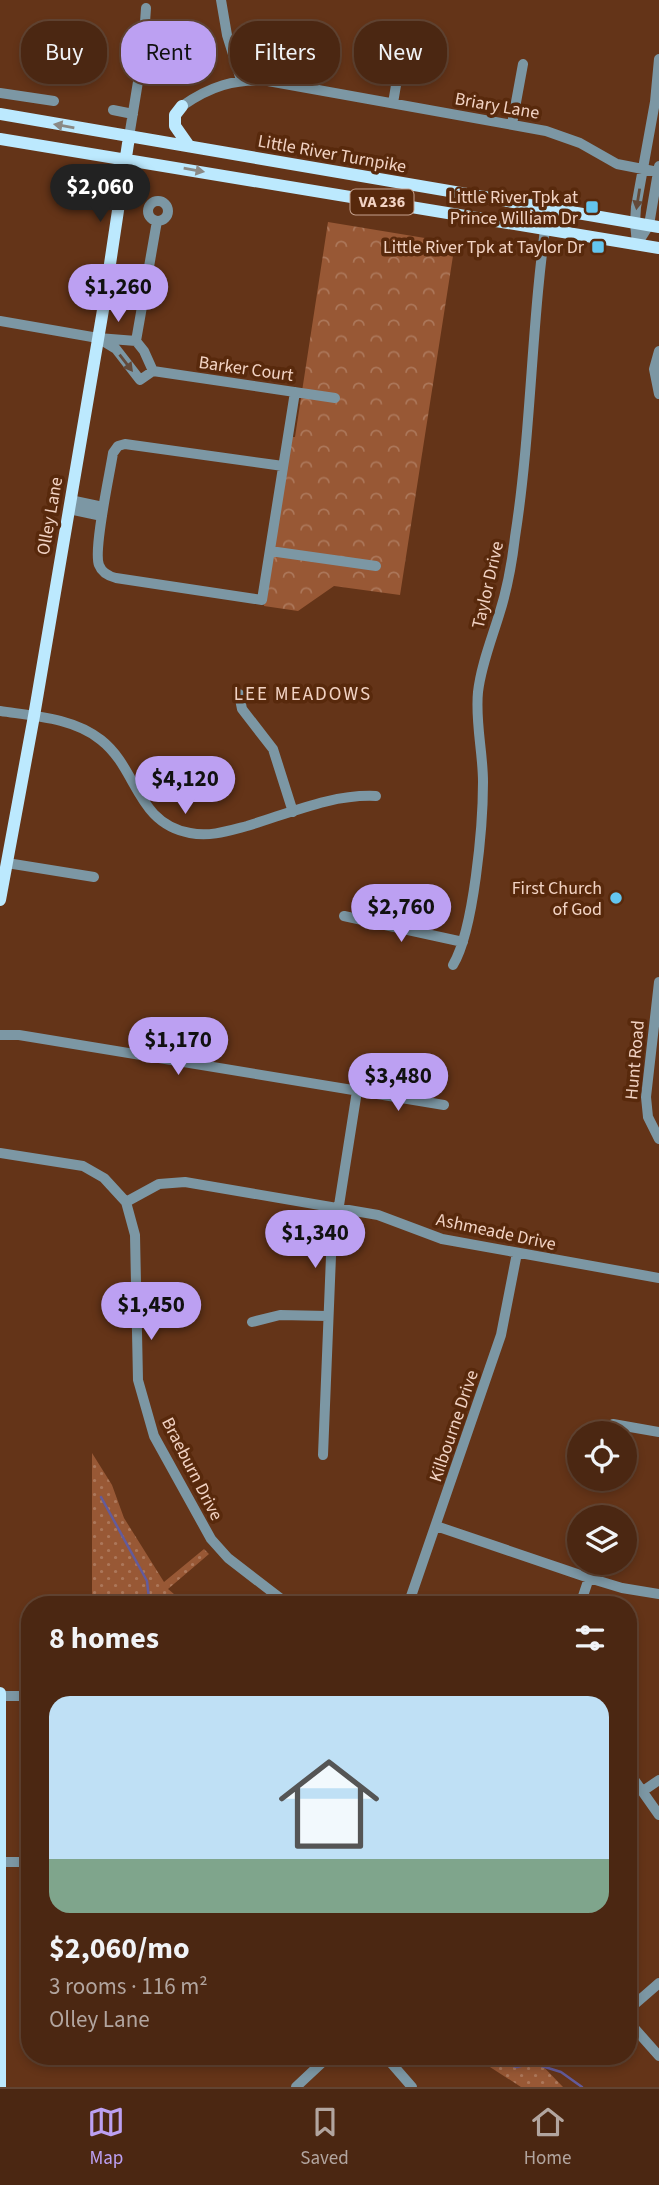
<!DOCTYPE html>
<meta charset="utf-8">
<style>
body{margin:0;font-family:"Source Sans 3",sans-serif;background:#553320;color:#f1f3f6;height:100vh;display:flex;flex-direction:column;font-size:26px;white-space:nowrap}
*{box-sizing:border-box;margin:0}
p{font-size:23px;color:#b2a59f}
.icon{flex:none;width:38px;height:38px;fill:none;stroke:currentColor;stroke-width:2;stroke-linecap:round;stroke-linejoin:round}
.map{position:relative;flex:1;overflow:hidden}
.sheet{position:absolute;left:21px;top:1596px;width:616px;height:469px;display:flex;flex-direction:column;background:#4b2712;border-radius:28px;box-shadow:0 4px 10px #0003,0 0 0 2px #624432}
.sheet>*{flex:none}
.top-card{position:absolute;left:21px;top:21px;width:618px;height:63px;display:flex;gap:14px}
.fabs{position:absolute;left:567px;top:1421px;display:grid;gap:14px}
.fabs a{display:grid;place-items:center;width:70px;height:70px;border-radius:50%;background:#4b2712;box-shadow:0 4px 10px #0003,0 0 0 2px #624432;font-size:35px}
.price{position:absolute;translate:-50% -60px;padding:0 16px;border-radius:24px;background:#bca0f2;color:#111;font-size:23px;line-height:46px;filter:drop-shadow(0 2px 4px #0008)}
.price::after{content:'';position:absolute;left:50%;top:42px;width:21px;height:16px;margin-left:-10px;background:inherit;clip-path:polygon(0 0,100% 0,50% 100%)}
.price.on{background:#222;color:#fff}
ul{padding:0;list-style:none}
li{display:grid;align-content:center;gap:14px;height:371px;padding:0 28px}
li span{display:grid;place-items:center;height:217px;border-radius:21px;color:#555}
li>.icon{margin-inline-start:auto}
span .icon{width:126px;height:126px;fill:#fffc;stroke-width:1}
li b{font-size:30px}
h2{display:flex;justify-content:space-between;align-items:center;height:84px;padding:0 28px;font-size:30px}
.tag{padding:0 24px;border-radius:28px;background:#4b2712;box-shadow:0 4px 10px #0003,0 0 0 2px #624432;font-size:24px;line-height:63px}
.tag.on{background:#bca0f2;color:#111}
.dock{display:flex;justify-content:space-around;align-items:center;height:98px;border-top:2px solid #624432;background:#4b2712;font-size:19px;color:#b2a59f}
.dock a{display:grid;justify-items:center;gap:4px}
.dock .on{color:#bca0f2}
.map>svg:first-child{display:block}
.forest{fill:url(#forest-crowns)}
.park{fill:url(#park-dots)}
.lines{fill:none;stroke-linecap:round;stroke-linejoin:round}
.stream{stroke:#635b9b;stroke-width:2.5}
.minor{stroke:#7c97a4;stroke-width:10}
.major{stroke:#bce9fe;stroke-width:12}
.oneway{fill:#8a8985}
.oneway2{fill:#634a3a}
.poi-dot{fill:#64c5ee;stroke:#58290c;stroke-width:2.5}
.labels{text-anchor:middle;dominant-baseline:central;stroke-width:7;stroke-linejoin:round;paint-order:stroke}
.shield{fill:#58290c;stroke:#c4a08d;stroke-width:2}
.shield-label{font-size:16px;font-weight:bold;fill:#f2d3c4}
.street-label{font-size:18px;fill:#f2d3c4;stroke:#58290c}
.poi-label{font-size:18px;fill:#f2d3c4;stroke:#58290c;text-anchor:end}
.neighbourhood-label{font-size:19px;letter-spacing:2px;fill:#f2d3c4;stroke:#58290c}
</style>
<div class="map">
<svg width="659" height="2087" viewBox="0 0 659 2087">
<defs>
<pattern id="forest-crowns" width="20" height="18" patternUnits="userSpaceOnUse" patternTransform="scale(1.75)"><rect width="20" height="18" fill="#985835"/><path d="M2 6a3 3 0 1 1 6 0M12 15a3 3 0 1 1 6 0" fill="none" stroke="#ac775a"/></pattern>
<pattern id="park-dots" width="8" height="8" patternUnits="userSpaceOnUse" patternTransform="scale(1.75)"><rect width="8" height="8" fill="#985835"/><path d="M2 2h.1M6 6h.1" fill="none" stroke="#ac775a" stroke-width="1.8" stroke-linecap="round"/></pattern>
</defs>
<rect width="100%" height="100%" fill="#643418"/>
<path class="forest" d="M328,222L455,243L400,595L334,586L298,611L264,606L288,437H295Z"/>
<path class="park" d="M92,1453L112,1485L124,1518L164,1582L204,1549L209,1554L168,1589L187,1605H92Z
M473,2056H533L563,2087H521Z"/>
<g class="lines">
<path class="stream" d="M101,1497L147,1581L149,1599L161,1605
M499,2056V2062L517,2067L532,2063L561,2072L582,2087"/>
<path class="minor" d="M221,0L227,35L241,80
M0,93L54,101
M393,103L404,38
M182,106C209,87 235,78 268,81L546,131L580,143L617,164L658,172
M113,110L133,114
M512,124L523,64
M129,137L143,51L146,8
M148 211a10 10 0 1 1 20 0a10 10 0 1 1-20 0Z
M637,244L635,223L636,207L655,102L659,59
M637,244L649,225L659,166
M0,321L98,338L136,341
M98,338L116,349L140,380L153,371L335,398
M659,351L654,369L659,394
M153,371L144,351L136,341L157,221
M283,466L125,444L118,446L113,453C110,473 93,550 99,565C102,573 108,576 116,578L262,600L295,392
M70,500L103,507
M69,509L102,516
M270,551L376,566
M239,694L242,709L273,749L293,812
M0,711C34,716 74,718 101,740C138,769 136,823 190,833C210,837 228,831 247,826C290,813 332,794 376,796
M7,863L94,877
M344,916L463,942
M453,965C474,930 483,825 483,782C483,752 475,722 478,692C481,666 491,641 499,615C507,590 512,563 515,537C532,428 531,318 548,209
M659,982L646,1097L648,1117L659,1139
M0,1035H19L444,1105
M0,1153L83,1166L104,1178L126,1202L135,1235L138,1380L154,1436L211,1539L228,1558L289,1605
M126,1202L159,1184L185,1182L378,1215L442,1239L659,1278
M252,1322L280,1315L328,1316
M613,1424L659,1432
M323,1455L331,1256L357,1091
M436,1526L589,1578L622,1588L659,1594
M408,1605L501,1335L517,1253
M580,1605L589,1578
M0,1696H30
M628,1771L659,1815
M643,1791L659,1780
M1,1862H30
M628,2010L659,1983
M628,2021L659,2056
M385,2056L412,2087
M296,2087L329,2056"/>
<path class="major" d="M182,106L175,115V126L189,146
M0,114L659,227
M0,139L659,248
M0,900L34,716L104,304L129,137
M0,1693V2087"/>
</g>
<defs><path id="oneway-solid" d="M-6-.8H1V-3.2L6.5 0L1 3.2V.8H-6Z" transform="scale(1.75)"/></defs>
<g class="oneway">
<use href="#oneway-solid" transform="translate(64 126) rotate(-170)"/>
<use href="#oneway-solid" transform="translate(194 170) rotate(10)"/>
</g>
<g class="oneway2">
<use href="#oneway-solid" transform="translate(638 199) rotate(99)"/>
<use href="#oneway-solid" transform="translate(126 363) rotate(52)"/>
</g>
<g class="poi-dot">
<rect x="585" y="200" width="14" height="14" rx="3.5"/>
<rect x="591" y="240" width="14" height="14" rx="3.5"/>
<circle cx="616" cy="898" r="7"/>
</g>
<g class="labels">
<rect class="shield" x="350.5" y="189.5" width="63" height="25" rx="5"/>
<g class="shield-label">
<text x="382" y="202">VA 236</text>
</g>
<g class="street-label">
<text transform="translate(497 106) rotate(10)">Briary Lane</text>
<text transform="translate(332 154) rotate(10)">Little River Turnpike</text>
<text transform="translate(246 369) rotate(8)">Barker Court</text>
<text transform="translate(50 516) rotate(-80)">Olley Lane</text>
<text transform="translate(488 585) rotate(-77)">Taylor Drive</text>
<text transform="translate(635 1060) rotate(-85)">Hunt Road</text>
<text transform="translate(496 1232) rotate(12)">Ashmeade Drive</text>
<text transform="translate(454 1426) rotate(-71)">Kilbourne Drive</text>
<text transform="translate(192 1469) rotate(63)">Braeburn Drive</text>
</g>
<g class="poi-label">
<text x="578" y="197">Little River Tpk at<tspan x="578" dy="21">Prince William Dr</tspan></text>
<text x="584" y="247">Little River Tpk at Taylor Dr</text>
<text x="602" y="888">First Church<tspan x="602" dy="21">of God</tspan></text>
</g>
<g class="neighbourhood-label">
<text x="303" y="694">LEE MEADOWS</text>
</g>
</g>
</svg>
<div class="fabs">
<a><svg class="icon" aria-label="locate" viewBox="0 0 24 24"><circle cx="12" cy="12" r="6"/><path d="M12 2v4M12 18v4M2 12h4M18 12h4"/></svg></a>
<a><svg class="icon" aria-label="layers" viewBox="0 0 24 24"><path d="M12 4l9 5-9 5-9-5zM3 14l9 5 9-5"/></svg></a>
</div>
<b class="price on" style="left:100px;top:224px">$2,060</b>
<b class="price" style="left:118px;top:324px">$1,260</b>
<b class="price" style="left:185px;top:816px">$4,120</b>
<b class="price" style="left:401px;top:944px">$2,760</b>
<b class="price" style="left:178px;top:1077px">$1,170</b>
<b class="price" style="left:398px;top:1113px">$3,480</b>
<b class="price" style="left:315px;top:1270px">$1,340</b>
<b class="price" style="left:151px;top:1342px">$1,450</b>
<div class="top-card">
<a class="tag">Buy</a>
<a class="tag on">Rent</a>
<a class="tag">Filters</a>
<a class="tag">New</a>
</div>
<section class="sheet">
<h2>8 homes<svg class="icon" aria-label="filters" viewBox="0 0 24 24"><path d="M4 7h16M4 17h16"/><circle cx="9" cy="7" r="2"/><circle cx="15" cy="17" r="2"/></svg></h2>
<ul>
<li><span style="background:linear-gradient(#bfe0f5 75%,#7fa58c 0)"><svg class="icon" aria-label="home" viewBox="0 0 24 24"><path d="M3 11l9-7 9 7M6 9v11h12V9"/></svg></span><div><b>$2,060/mo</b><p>3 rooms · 116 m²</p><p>Olley Lane</p></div></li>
</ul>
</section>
</div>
<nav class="dock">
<a class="on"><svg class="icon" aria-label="map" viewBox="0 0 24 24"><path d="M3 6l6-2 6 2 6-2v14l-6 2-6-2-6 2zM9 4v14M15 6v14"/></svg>Map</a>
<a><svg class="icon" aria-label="saved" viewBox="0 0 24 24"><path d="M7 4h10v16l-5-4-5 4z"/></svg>Saved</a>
<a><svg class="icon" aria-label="home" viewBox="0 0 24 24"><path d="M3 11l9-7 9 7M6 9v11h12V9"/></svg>Home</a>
</nav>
